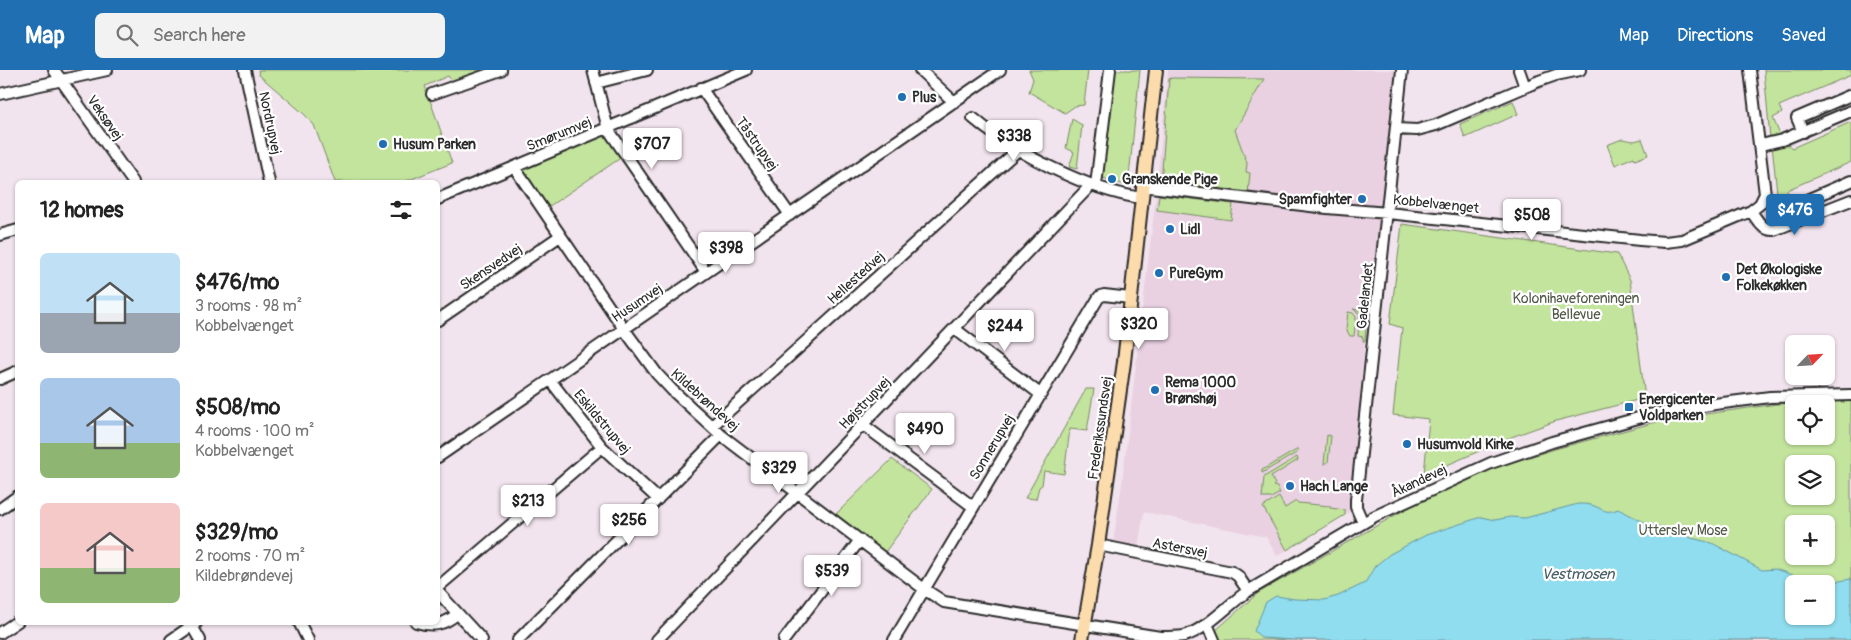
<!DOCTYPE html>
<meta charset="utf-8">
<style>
body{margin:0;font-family:Pangolin,sans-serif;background:#f2f2f2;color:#222;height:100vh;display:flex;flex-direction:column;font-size:19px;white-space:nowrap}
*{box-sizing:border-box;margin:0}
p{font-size:16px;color:#767676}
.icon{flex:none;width:28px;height:28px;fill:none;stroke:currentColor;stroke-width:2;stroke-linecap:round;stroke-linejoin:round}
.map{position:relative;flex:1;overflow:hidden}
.sheet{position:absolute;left:15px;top:110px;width:425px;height:445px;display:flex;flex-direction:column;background:#fff;border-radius:8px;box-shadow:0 1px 4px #0004}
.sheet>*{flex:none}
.needle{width:32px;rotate:65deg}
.fabs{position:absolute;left:1785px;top:265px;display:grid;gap:10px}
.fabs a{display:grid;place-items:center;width:50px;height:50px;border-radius:8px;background:#fff;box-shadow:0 1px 4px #0004;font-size:25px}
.price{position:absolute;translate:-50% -42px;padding:0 11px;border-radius:5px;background:#fff;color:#222;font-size:16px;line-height:32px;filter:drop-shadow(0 1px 2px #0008)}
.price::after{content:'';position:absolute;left:50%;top:30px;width:15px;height:11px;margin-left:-8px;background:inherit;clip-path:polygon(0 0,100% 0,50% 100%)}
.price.current{background:#1f6fb2;color:#fff}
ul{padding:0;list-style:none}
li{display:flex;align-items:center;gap:15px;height:125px;padding:0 25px}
li span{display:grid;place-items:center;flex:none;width:140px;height:100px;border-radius:8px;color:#555}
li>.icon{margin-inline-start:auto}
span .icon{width:60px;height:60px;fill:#fffc;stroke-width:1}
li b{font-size:21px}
h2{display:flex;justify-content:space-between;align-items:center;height:60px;padding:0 25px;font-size:21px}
header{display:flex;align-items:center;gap:30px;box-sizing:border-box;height:70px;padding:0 25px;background:#1f6fb2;color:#fff}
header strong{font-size:24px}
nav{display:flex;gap:28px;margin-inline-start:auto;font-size:18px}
.search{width:350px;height:45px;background:#f2f2f2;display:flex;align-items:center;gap:12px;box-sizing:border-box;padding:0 18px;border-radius:8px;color:#767676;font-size:19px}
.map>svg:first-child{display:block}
.built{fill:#e9d1e2}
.green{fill:#c3e49d;stroke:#778864;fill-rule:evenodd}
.water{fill:#8fddef;stroke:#6796a1;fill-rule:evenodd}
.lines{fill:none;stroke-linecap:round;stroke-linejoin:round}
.minor-casing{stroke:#2b2b2b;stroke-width:14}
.major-casing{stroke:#2b2b2b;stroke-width:16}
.minor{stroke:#fff;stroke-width:10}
.major{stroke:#fcdcac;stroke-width:12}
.poi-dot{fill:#1f6fb2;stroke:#fff;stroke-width:2}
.labels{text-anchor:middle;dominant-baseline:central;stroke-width:4.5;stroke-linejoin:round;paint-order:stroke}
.poi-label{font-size:14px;font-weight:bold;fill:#2b2b2b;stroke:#fff;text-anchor:start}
.street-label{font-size:14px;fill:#2b2b2b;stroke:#fff}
.park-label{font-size:14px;fill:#515948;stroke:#fff}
.water-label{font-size:15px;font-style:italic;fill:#496066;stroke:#fff}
</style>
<header>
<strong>Map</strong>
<div class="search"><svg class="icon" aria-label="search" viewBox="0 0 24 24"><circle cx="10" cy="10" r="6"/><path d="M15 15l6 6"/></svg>Search here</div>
<nav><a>Map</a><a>Directions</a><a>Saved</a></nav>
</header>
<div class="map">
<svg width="1851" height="570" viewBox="0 0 1851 570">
<rect width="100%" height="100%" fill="#f2e4ee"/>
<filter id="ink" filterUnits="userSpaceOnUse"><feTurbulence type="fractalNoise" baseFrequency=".02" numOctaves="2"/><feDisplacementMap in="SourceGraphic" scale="10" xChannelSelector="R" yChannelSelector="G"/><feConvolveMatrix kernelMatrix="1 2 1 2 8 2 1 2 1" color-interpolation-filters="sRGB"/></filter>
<g filter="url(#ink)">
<path class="built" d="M1168,0H1400L1367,241L1350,442L1277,486L1266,467L1144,442L1138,478L1113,473L1122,413L1155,133Z"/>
<path class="green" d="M258,0H488L453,12L448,6L425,16L452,93L404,112H335L314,55L304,44L259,5Z
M1029,0H1088L1084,35L1075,36L1065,43L1029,22L1033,9Z
M1114,0H1140L1128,116L1103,108Z
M1764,0H1851V5L1779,36L1782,43L1773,48L1780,65L1770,68Z
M1172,8L1264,9L1235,60L1247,93L1246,102L1250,103L1248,124L1161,113L1169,9Z
M1513,31L1518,44L1465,68L1460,54Z
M1072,49L1082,55L1077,99L1069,97L1074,82L1066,78Z
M1851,52V92L1787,120L1789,127L1778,132L1772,75L1785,72L1792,78Z
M603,66L607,68L622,87L548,137L523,100Z
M1622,69L1634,71L1642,69L1648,85L1635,90L1634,87L1615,95L1607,75Z
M1159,125L1233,134L1231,150L1157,140Z
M1402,154L1617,184L1630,210L1645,328L1556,351L1514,366L1424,405L1429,349L1393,345L1402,258L1390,254Z
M1353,239L1367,241L1365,271H1363V267L1358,266L1359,246V243Z
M1348,242L1353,243L1356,247L1354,266H1350L1346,259Z
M1086,319H1094L1087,361L1070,359L1064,404L1044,401L1042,415L1039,417L1036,429L1025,428Z
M1851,330V570H1219L1215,561L1258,523L1422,430L1494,398L1555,379L1664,350L1777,334ZM1794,334H1826V366H1794ZM1794,394H1826V426H1794ZM1794,454H1826V486H1794ZM1794,514H1826V546H1794Z
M1327,365L1331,366L1328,392L1324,394Z
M1298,379V382L1262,403V400Z
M1297,387L1298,390L1271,407L1275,414L1273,416L1277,417L1280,423L1271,428H1262L1264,407Z
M892,389L932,419L885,482L836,444Z
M1279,427L1285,438L1296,431L1298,433L1330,436V438L1345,440V445L1287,480L1263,437Z"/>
<path class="water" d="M1578,434C1582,434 1587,434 1591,435C1603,438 1604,445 1618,439L1652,456L1674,458L1691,468L1712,473L1762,500L1775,499L1801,508L1833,512L1851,509V570H1293L1262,568L1254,561L1266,532L1276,526L1295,529L1324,530L1338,526L1365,513L1375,496L1390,484L1426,465L1481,447L1495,450L1510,447L1525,448ZM1794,514H1826V546H1794Z"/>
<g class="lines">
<defs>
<path id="minor" d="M54,0L133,112
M245,0L269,112
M593,0L608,59L706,202
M920,0L954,32
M1519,0L1525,17
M596,13L647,0
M701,18L790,145
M0,24L107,0
M432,24L501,0
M973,48C1014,83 1088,120 1141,128
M1396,59L1417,60L1436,55L1539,11L1556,5L1580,0
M1803,62L1797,48L1851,25
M1761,75L1782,70L1851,41
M514,97L624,259L657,304L672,320L721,365L924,519L944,532L1160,567C1168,567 1176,567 1184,566C1206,560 1229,534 1248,521L1375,446L1491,393L1552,372L1649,345L1715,334L1770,327L1851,325
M1096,115L1110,0
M1142,116L1327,138L1388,143L1640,170L1665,172L1682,170L1751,141L1760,134L1765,124L1750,0
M438,129L746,0
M1751,141C1758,151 1762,160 1774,160L1851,130
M1809,147L1802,132L1851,111
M0,165L18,160
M438,250L560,166
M955,259L1040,324
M0,309L18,301
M550,310L602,377L658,429
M862,354L972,436
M712,356L1018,80
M438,387L1000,0
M0,439L18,426
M1363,453L1356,437V430L1402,0
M1098,475L1232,502L1238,506L1248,521
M438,517L602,377
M438,522L482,570
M299,552L308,570
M416,552C433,557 444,555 457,544
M1207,554L1214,570
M192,556L200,570
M0,563L18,551
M171,570L197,552
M518,570L721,365
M657,570L1092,114
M784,570L860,470
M894,570L1099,227L1104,225L1130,228"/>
<path id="major" d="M1082,570L1098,475L1124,292L1156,0"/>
</defs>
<use href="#minor" class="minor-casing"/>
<use href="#major" class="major-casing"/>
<use href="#minor" class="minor"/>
<use href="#major" class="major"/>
</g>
</g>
<g class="poi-dot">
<circle cx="902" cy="27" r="5"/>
<circle cx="383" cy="74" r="5"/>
<circle cx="1112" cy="109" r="5"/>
<circle cx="1362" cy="129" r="5"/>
<circle cx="1170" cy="159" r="5"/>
<circle cx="1159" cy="203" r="5"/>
<circle cx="1726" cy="207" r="5"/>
<circle cx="1155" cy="320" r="5"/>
<rect x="1624" y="332" width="10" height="10" rx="2.5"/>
<circle cx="1407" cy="374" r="5"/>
<circle cx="1290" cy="416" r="5"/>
</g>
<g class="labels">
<g class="poi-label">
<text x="912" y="27">Plus</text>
<text x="393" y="74">Husum Parken</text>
<text x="1122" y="109">Granskende Pige</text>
<text x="1352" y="129" text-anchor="end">Spamfighter</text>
<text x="1180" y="159">Lidl</text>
<text x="1736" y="199">Det Økologiske<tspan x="1736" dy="16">Folkekøkken</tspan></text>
<text x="1169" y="203">PureGym</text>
<text x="1165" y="312">Rema 1000<tspan x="1165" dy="16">Brønshøj</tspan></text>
<text x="1639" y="329">Energicenter<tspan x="1639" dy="16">Voldparken</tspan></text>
<text x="1417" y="374">Husumvold Kirke</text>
<text x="1300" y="416">Hach Lange</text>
</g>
<g class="street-label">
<text transform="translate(105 48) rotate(55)">Veksøvej</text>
<text transform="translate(270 53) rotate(78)">Nordrupvej</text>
<text transform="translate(559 64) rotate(-22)">Smørumvej</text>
<text transform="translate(757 74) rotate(55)">Tåstrupvej</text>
<text transform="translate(1436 134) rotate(6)">Kobbelvænget</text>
<text transform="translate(491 197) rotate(-34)">Skensvedvej</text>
<text transform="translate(856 208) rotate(-42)">Hellestedvej</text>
<text transform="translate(1365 226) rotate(-84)">Gadelandet</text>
<text transform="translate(637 233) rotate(-34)">Husumvej</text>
<text transform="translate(705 330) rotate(42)">Kildebrøndevej</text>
<text transform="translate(865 333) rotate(-46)">Højstrupvej</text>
<text transform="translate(602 352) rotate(50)">Eskildstrupvej</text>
<text transform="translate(1100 358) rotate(-82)">Frederikssundsvej</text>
<text transform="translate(992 377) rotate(-59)">Sonnerupvej</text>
<text transform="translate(1419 411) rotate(-25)">Åkandevej</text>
<text transform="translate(1180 478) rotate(11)">Astersvej</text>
</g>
<g class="park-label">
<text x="1576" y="228">Kolonihaveforeningen<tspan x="1576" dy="16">Bellevue</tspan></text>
<text x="1683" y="460">Utterslev Mose</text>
</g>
<g class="water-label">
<text x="1578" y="504">Vestmosen</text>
</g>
</g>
</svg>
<div class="fabs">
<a><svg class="needle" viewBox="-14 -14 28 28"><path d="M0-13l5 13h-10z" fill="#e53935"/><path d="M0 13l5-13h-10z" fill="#767676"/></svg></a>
<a><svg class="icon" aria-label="locate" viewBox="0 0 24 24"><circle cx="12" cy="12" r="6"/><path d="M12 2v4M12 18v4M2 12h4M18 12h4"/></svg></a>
<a><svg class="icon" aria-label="layers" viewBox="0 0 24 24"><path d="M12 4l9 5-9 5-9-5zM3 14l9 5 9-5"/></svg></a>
<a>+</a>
<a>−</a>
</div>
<b class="price" style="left:1014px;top:92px">$338</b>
<b class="price" style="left:652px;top:100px">$707</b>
<b class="price current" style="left:1795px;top:166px">$476</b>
<b class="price" style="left:1532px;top:171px">$508</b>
<b class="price" style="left:726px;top:204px">$398</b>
<b class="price" style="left:1139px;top:280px">$320</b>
<b class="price" style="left:1005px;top:282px">$244</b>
<b class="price" style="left:925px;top:385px">$490</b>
<b class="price" style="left:779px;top:424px">$329</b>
<b class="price" style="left:528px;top:457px">$213</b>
<b class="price" style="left:629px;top:476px">$256</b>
<b class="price" style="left:832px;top:527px">$539</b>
<section class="sheet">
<h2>12 homes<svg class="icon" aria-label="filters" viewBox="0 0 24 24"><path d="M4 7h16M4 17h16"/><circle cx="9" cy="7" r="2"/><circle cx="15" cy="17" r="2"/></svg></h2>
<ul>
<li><span style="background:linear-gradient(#bfe0f5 60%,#9aa5b1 0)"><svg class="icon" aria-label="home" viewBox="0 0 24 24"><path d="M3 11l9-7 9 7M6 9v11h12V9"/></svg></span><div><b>$476/mo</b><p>3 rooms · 98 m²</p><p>Kobbelvænget</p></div></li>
<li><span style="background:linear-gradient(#a9c7e8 65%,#8fb573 0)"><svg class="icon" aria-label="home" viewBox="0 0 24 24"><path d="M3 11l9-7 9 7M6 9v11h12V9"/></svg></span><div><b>$508/mo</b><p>4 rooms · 100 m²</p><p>Kobbelvænget</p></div></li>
<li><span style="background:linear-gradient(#f6c9c9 65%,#8fb573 0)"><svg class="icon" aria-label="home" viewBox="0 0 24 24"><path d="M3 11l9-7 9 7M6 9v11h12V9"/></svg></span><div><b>$329/mo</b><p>2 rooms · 70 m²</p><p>Kildebrøndevej</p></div></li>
</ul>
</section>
</div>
